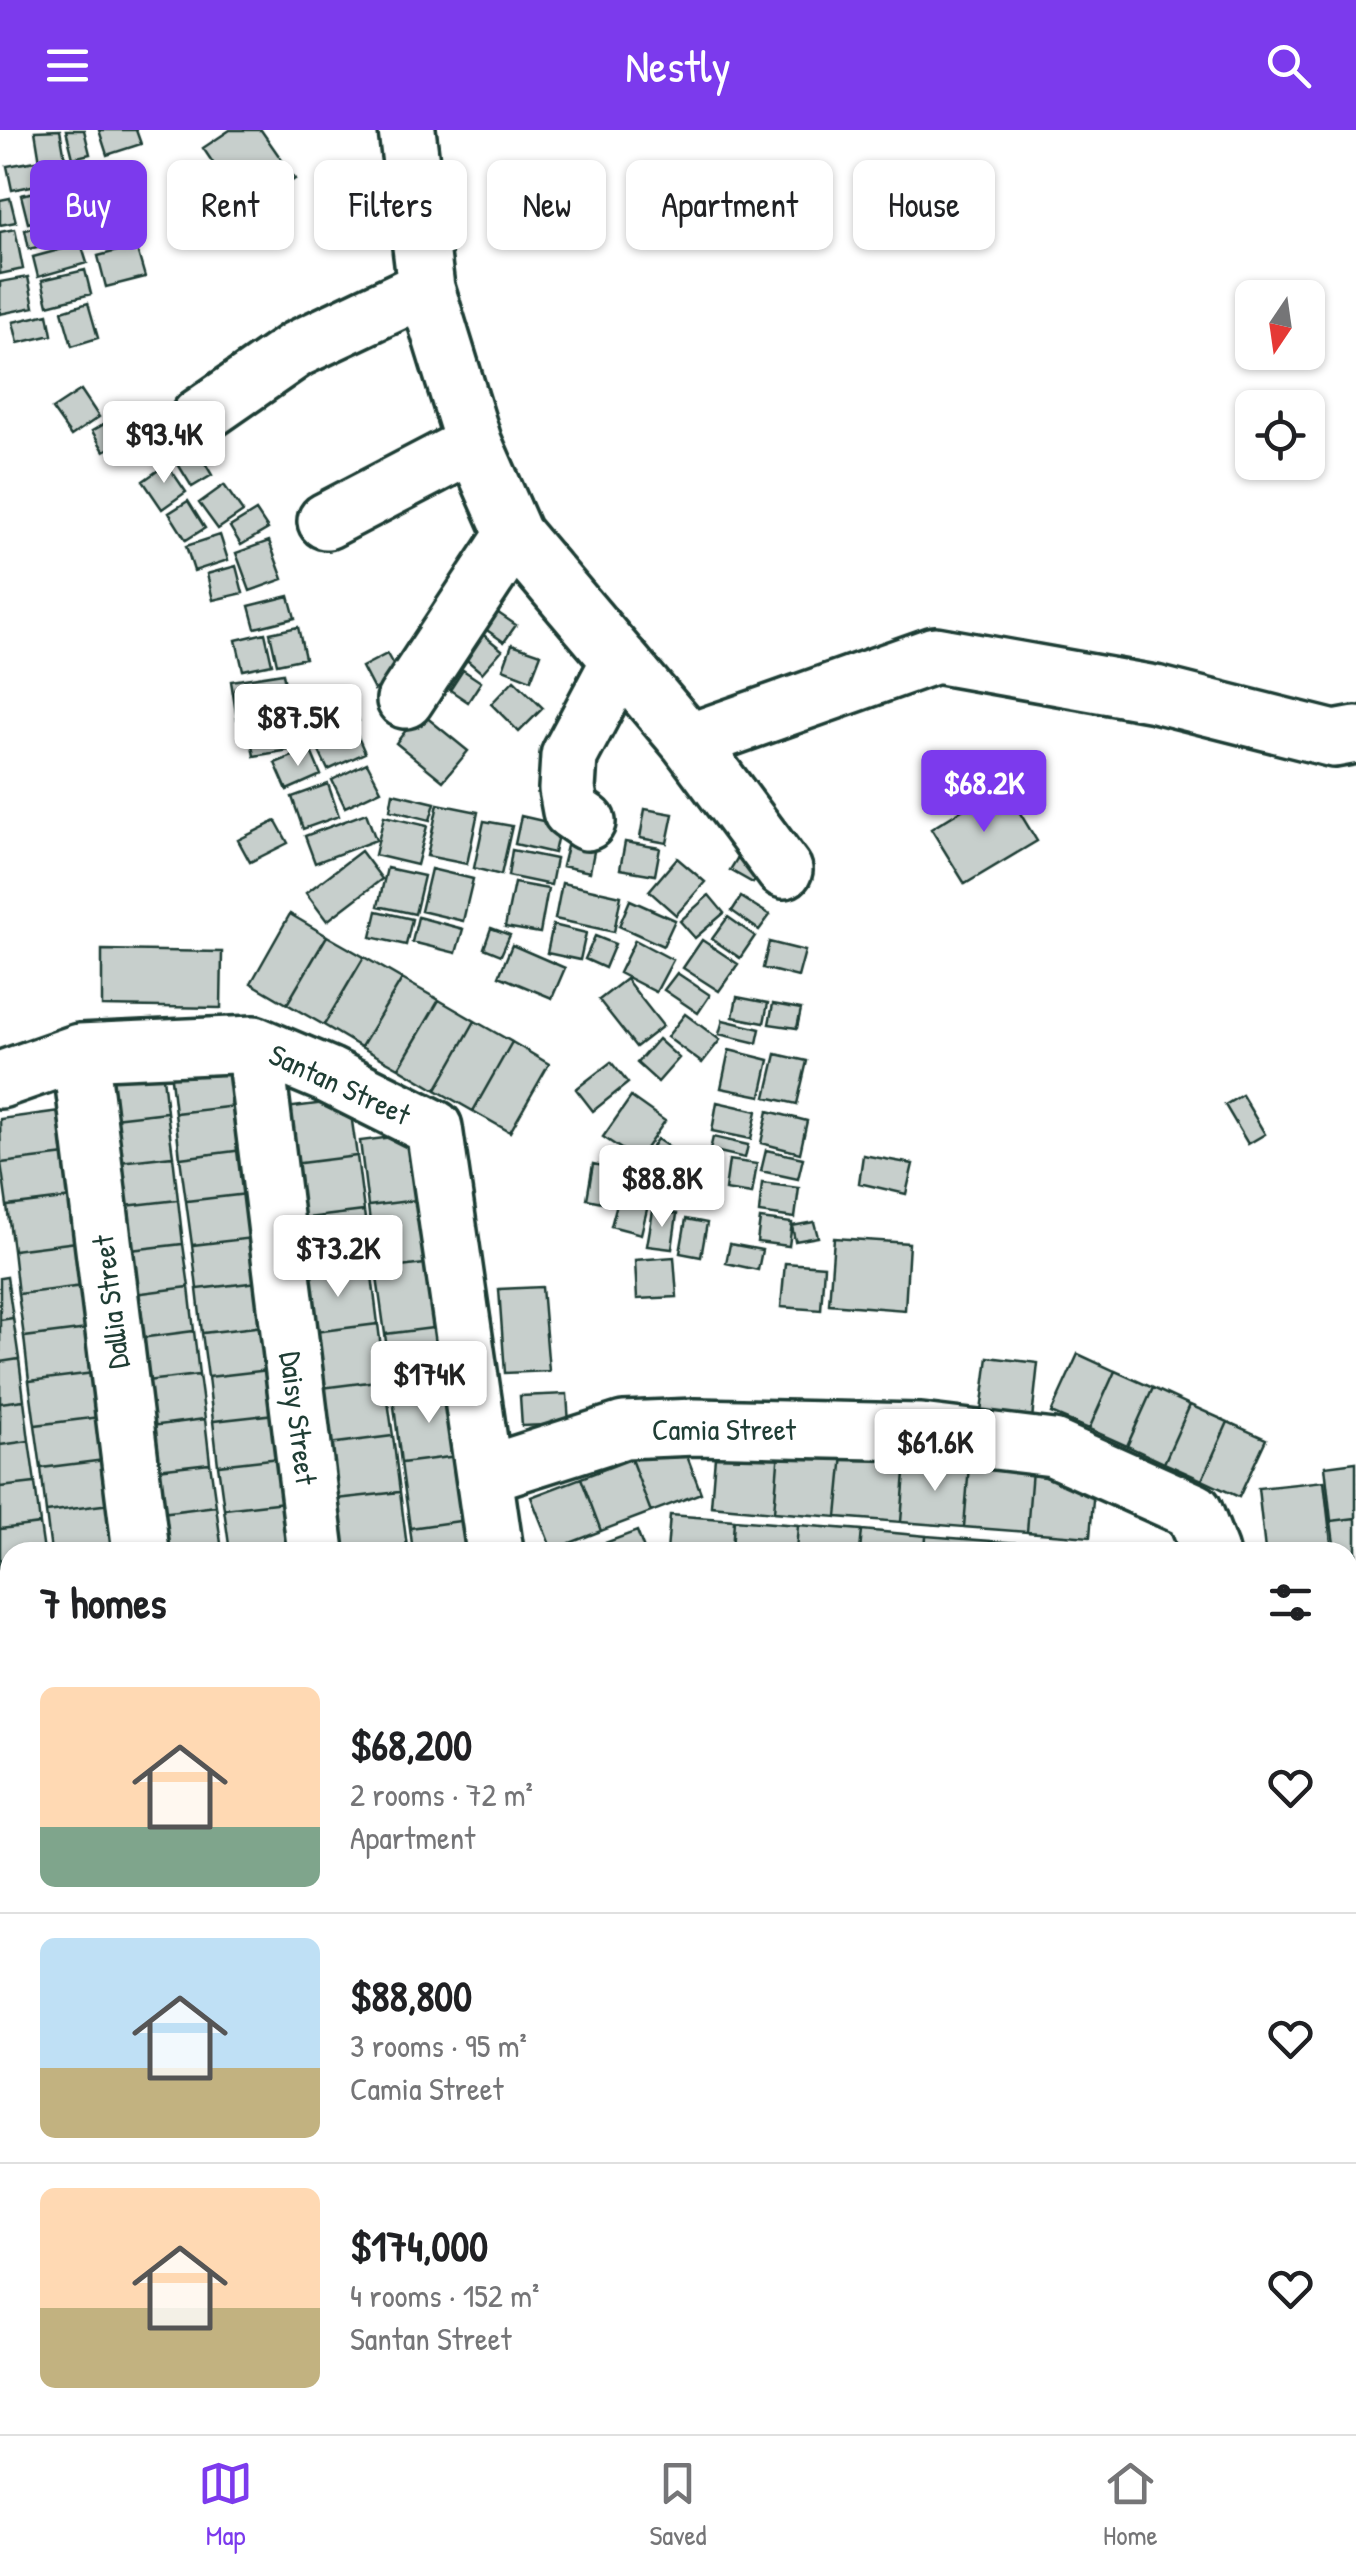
<!DOCTYPE html>
<meta charset="utf-8">
<style>
body{margin:0;font-family:"Patrick Hand",sans-serif;background:#f6f6f6;color:#202124;height:100vh;display:flex;flex-direction:column;font-size:38px;white-space:nowrap}
*{box-sizing:border-box;margin:0}
p{font-size:32px;color:#757577}
.icon{flex:none;width:55px;height:55px;fill:none;stroke:currentColor;stroke-width:2;stroke-linecap:round;stroke-linejoin:round}
.map{position:relative;flex:1;overflow:hidden}
.details{position:absolute;left:0px;top:1412px;width:1358px;height:892px;display:flex;flex-direction:column;background:#fff;border-radius:30px 30px 0 0;box-shadow:0 2px 8px #0004}
.details>*{flex:none}
.guide{position:absolute;left:30px;top:30px;width:1298px;height:90px;display:flex;gap:20px}
.needle{width:65px;rotate:193deg}
.tools{position:absolute;left:1235px;top:150px;display:grid;gap:20px}
.tools a{display:grid;place-items:center;width:90px;height:90px;border-radius:15px;background:#fff;box-shadow:0 2px 8px #0004;font-size:50px}
.price{position:absolute;translate:-50% -85px;padding:0 22px;border-radius:10px;background:#fff;color:#222;font-size:32px;line-height:65px;filter:drop-shadow(0 2px 5px #0008)}
.price::after{content:'';position:absolute;left:50%;top:60px;width:30px;height:22px;margin-left:-15px;background:inherit;clip-path:polygon(0 0,100% 0,50% 100%)}
.price.on{background:#7c3aed;color:#fff}
ul{padding:0;list-style:none}
li{display:flex;align-items:center;gap:30px;height:250px;padding:0 40px}
li+li{border-top:2px solid #e0e0e0}
li span{display:grid;place-items:center;flex:none;width:280px;height:200px;border-radius:15px;color:#555}
li>.icon{margin-inline-start:auto}
span .icon{width:120px;height:120px;fill:#fffc;stroke-width:1}
li b{font-size:42px}
h2{display:flex;justify-content:space-between;align-items:center;height:120px;padding:0 40px;font-size:42px}
.pill{padding:0 35px;border-radius:15px;background:#fff;box-shadow:0 2px 8px #0004;font-size:35px;line-height:90px}
.pill.on{background:#7c3aed;color:#fff}
header{display:flex;justify-content:space-between;align-items:center;height:130px;padding:0 40px;background:#7c3aed;color:#fff;font-size:45px;font-weight:600}
.menu{display:flex;justify-content:space-around;align-items:center;height:140px;border-top:2px solid #e0e0e0;background:#fff;font-size:28px;color:#757577}
.menu a{display:grid;justify-items:center;gap:5px}
.menu .on{color:#7c3aed}
.map>svg:first-child{display:block}
.building{fill:#c7cfcc;stroke:#1f3d34;stroke-width:2.5}
.lines{fill:none;stroke-linecap:round;stroke-linejoin:round}
.minor-casing{stroke:#1f3d34;stroke-width:62}
.minor{stroke:#fff;stroke-width:55}
.labels{text-anchor:middle;dominant-baseline:central;stroke-width:8;stroke-linejoin:round;paint-order:stroke}
.street-label{font-size:30px;fill:#1f3d34;stroke:#fff}
</style>
<header><svg class="icon" aria-label="menu" viewBox="0 0 24 24"><path d="M4 6h16M4 12h16M4 18h16"/></svg>Nestly<svg class="icon" aria-label="search" viewBox="0 0 24 24"><circle cx="10" cy="10" r="6"/><path d="M15 15l6 6"/></svg></header>
<div class="map">
<svg width="1356" height="2304" viewBox="0 0 1356 2304">
<rect width="100%" height="100%" fill="#fff"/>
<filter id="ink" filterUnits="userSpaceOnUse"><feTurbulence type="fractalNoise" baseFrequency=".01" numOctaves="2"/><feDisplacementMap in="SourceGraphic" scale="20" xChannelSelector="R" yChannelSelector="G"/><feConvolveMatrix kernelMatrix="1 2 1 2 8 2 1 2 1" color-interpolation-filters="sRGB"/></filter>
<g filter="url(#ink)">
<path class="building" d="M60,0L67,39L42,44L35,1Z
M66,0H84L90,24L73,28Z
M99,0H136L141,14L107,25Z
M230,0H261L295,49L246,82L203,18Z
M36,31L41,54L12,60L7,36Z
M66,55L72,83L28,93L21,65Z
M10,68L16,92L0,95V70Z
M119,74L129,105L98,115L87,85Z
M78,87L83,106L29,119L25,100Z
M15,99L23,139L0,144V102Z
M81,114L87,133L38,147L33,127Z
M136,116L145,147L106,157L98,126Z
M85,140L91,164L48,175L42,150Z
M28,147L34,177L0,184V152Z
M88,173L98,208L72,216L62,181Z
M48,184L52,205L18,213L13,192Z
M81,260L99,287L71,306L52,279Z
M136,276L148,297L104,321L92,301Z
M194,314L212,345L192,357L173,326Z
M167,334L186,362L162,379L143,351Z
M224,355L243,382L218,399L199,373Z
M188,371L205,398L186,410L169,383Z
M256,381L268,399L241,415L230,397Z
M220,405L228,430L194,441L186,416Z
M269,411L283,449L250,461L236,423Z
M236,436L243,463L213,470L207,444Z
M289,466L295,488L255,498L249,476Z
M479,470L516,495L504,512L468,487Z
M298,497L305,528L277,534L270,503Z
M480,502L502,520L482,543L461,525Z
M265,503L272,534L243,540L236,510Z
M512,514L541,524L531,550L503,539Z
M387,524L400,547L374,560L362,537Z
M463,540L481,552L468,572L450,560Z
M283,543L289,580L237,589L231,551Z
M514,550L543,578L519,602L491,574Z
M350,559L359,591L313,605L304,573Z
M420,582L468,621L443,651L396,613Z
M295,583L301,618L254,626L248,592Z
M355,600L365,623L328,640L317,617Z
M310,619L321,645L287,660L275,633Z
M367,633L381,660L345,677L332,650Z
M328,654L339,686L303,699L292,667Z
M1003,655L1037,711L965,754L931,699Z
M393,663L435,673L430,690L390,680Z
M438,674L478,682L467,734L427,726Z
M645,679L673,684L667,713L640,708Z
M366,683L376,710L315,733L305,706Z
M384,686L427,696L417,735L375,725Z
M521,686L560,695L554,723L515,714Z
M276,691L288,713L250,732L238,710Z
M484,691L512,696L501,745L474,738Z
M571,700L597,706L590,742L562,736Z
M625,712L660,718L655,745L620,739Z
M743,719L765,732L753,753L730,740Z
M512,720L556,729L551,755L508,746Z
M361,721L382,749L327,791L306,763Z
M677,728L705,752L676,785L649,761Z
M387,738L424,746L415,784L378,776Z
M431,739L473,749L463,791L421,781Z
M514,753L548,759L540,803L505,797Z
M562,753L621,766L614,802L555,789Z
M709,765L724,783L695,808L680,791Z
M741,767L770,785L759,800L732,781Z
M630,770L675,790L663,816L619,796Z
M377,781L412,789L406,815L371,807Z
M290,784L327,806L287,874L251,853Z
M418,787L463,799L456,823L412,812Z
M728,787L755,806L740,828L712,809Z
M553,795L586,803L580,830L547,823Z
M491,798L510,805L501,825L484,818Z
M327,806L364,827L324,895L287,874Z
M595,806L615,814L605,838L585,829Z
M635,810L673,830L656,862L619,843Z
M702,810L738,834L719,861L683,838Z
M769,812L805,821L798,847L763,838Z
M512,815L565,838L552,868L499,846Z
M102,820L222,822L221,878L102,876Z
M364,827L402,849L361,917L324,895Z
M677,843L710,865L698,883L664,860Z
M402,849L439,870L399,938L361,917Z
M626,849L663,896L636,917L599,870Z
M737,867L768,873L764,893L733,887Z
M439,870L475,891L436,960L399,938Z
M773,874L801,879L797,898L769,894Z
M685,884L720,910L702,933L667,907Z
M723,890L760,899L757,913L719,904Z
M475,891L512,912L473,981L436,960Z
M658,909L679,928L658,952L637,933Z
M512,912L549,934L510,1002L473,981Z
M729,920L769,930L761,966L721,958Z
M776,924L807,931L797,974L766,967Z
M240,931L245,975L175,983L170,940Z
M611,932L628,953L593,981L576,959Z
M162,938L167,982L104,989L100,946Z
M1242,965L1265,1004L1248,1014L1225,975Z
M631,967L665,991L638,1030L603,1007Z
M349,970L357,1026L284,1035L277,979Z
M717,972L757,981L751,1009L712,1001Z
M245,975L251,1019L180,1028L175,983Z
M60,981L66,1025L1,1033L0,989Z
M768,981L807,991L800,1023L761,1013Z
M167,982L173,1026L110,1033L104,989Z
M425,1003L433,1068L368,1076L360,1011Z
M713,1007L748,1015L745,1028L710,1020Z
M657,1009L685,1028L662,1062L635,1043Z
M251,1019L256,1063L186,1071L180,1028Z
M766,1020L803,1028L798,1049L761,1041Z
M66,1025L72,1068L7,1076L1,1033Z
M863,1025L913,1034L906,1064L859,1053Z
M173,1026L178,1070L116,1077L110,1033Z
M357,1026L364,1081L291,1090L284,1035Z
M729,1030L757,1034L752,1064L725,1060Z
M593,1034L618,1039L612,1074L587,1069Z
M623,1051L652,1059L641,1104L611,1096Z
M762,1053L799,1058L795,1088L759,1083Z
M256,1063L262,1107L192,1115L186,1071Z
M72,1068L77,1112L13,1120L7,1076Z
M433,1068L441,1132L376,1140L368,1076Z
M178,1070L183,1114L121,1121L116,1077Z
M364,1081L371,1138L298,1146L291,1090Z
M653,1081L677,1084L672,1119L647,1116Z
M686,1089L707,1093L701,1127L680,1123Z
M760,1089L792,1093L789,1116L757,1112Z
M814,1092L818,1107L795,1111L792,1096Z
M262,1107L267,1151L197,1159L192,1115Z
M834,1108L909,1113L905,1180L829,1174Z
M77,1112L83,1156L18,1164L13,1120Z
M183,1114L189,1157L126,1165L121,1121Z
M730,1114L762,1120L758,1140L726,1133Z
M674,1127L677,1167L637,1169L635,1130Z
M441,1132L449,1196L385,1204L376,1140Z
M785,1133L824,1136L821,1180L781,1177Z
M371,1138L378,1194L306,1203L298,1146Z
M7,1147L13,1188L0,1190V1148Z
M267,1151L273,1195L202,1203L197,1159Z
M83,1156L88,1199L24,1207L18,1164Z
M189,1157L194,1201L132,1209L126,1165Z
M542,1157L549,1241L505,1243L499,1159Z
M13,1188L19,1229L0,1232V1190Z
M378,1194L385,1250L313,1259L306,1203Z
M273,1195L278,1239L208,1247L202,1203Z
M449,1196L458,1260L393,1268L385,1204Z
M88,1199L94,1243L29,1251L24,1207Z
M194,1201L199,1245L137,1252L132,1209Z
M1078,1224L1115,1241L1089,1299L1051,1283Z
M988,1227L1038,1233L1032,1289L981,1282Z
M19,1229L24,1270L0,1273V1232Z
M278,1239L284,1283L213,1291L208,1247Z
M1115,1241L1153,1258L1127,1316L1089,1299Z
M94,1243L100,1287L35,1295L29,1251Z
M199,1245L205,1289L143,1297L137,1252Z
M385,1250L393,1306L320,1315L313,1259Z
M1153,1258L1190,1275L1164,1333L1127,1316Z
M458,1260L466,1325L401,1333L393,1268Z
M567,1264L569,1294L522,1296L520,1266Z
M24,1270L29,1311L0,1315V1273Z
M1190,1275L1228,1292L1202,1350L1164,1333Z
M284,1283L289,1327L218,1335L213,1291Z
M100,1287L105,1330L41,1338L35,1295Z
M205,1289L210,1333L148,1340L143,1297Z
M1228,1292L1266,1309L1239,1367L1202,1350Z
M393,1306L400,1362L327,1370L320,1315Z
M681,1310L701,1363L651,1382L631,1329Z
M29,1311L35,1353L0,1357V1315Z
M716,1314L779,1319L774,1382L711,1376Z
M779,1319L843,1324L837,1387L774,1382Z
M843,1324L906,1330L901,1392L837,1387Z
M466,1325L474,1389L410,1398L401,1333Z
M289,1327L294,1371L224,1379L218,1335Z
M631,1329L651,1382L601,1401L581,1348Z
M105,1330L111,1374L46,1382L41,1338Z
M906,1330L969,1335L964,1397L901,1392Z
M1356,1332V1388L1331,1391L1325,1336Z
M210,1333L216,1376L153,1384L148,1340Z
M969,1335L1032,1340L1027,1402L964,1397Z
M1032,1340L1095,1345L1090,1407L1027,1402Z
M581,1348L601,1401L552,1420L531,1367Z
M1324,1351L1331,1413L1265,1420L1258,1358Z
M35,1353L40,1394L0,1399V1357Z
M400,1362L407,1417L333,1422L327,1370Z
M294,1371L300,1415L230,1422L224,1379Z
M111,1374L117,1418L51,1422L46,1382Z
M216,1376L222,1421L158,1422L153,1384Z
M670,1385L734,1390L732,1422H667Z
M1356,1388V1444L1348,1445V1422H1335L1331,1391Z
M474,1389L478,1422H413L410,1398Z
M734,1390L798,1395L796,1422H732Z
M40,1394L44,1422H10V1439L0,1441V1399Z
M798,1395L862,1400L860,1422H796Z
M862,1400L926,1406L925,1422H860Z
M637,1401L645,1422H581Z
M926,1406L990,1411L989,1422H925Z
M990,1411L1054,1415L1053,1422H989Z
M1331,1413L1332,1422H1265V1420Z
M1054,1415L1118,1421V1422H1053Z
M10,1439V1481L0,1483V1441Z
M1356,1444V1500L1348,1501V1445Z
M10,1481V1523L0,1524V1483Z
M1356,1500V1556L1351,1557L1348,1501Z
M10,1523V1565L0,1566V1524Z
M1348,1600H1353L1356,1625V1662L1348,1663Z
M10,1622V1689L0,1690V1623Z
M10,1693V1767L0,1768V1694Z
M1356,1763V1815L1348,1806V1771Z
M10,1822V1884L0,1886V1824Z
M1356,1833V1886L1348,1894V1840Z
M1356,1886V1929L1348,1919V1894Z
M10,1891V1961L0,1962V1892Z
M1348,1982L1356,1992L1354,2083L1348,2075Z
M10,1998V2064L0,2065V1999Z
M10,2071V2129L0,2130V2072Z
M1348,2082L1356,2093V2118L1348,2125Z
M1348,2147L1356,2148V2253L1348,2252Z
M10,2180V2241L0,2242V2181Z
M10,2251V2295H40L41,2304H0V2252Z
M1348,2260H1356V2304L1293,2301V2295H1348Z
M40,2295H92L93,2301L41,2304Z
M527,2295H561L562,2304H500L499,2298Z
M631,2295L697,2298V2304H631Z
M1011,2295H1086L1085,2304H1010Z
M1124,2295H1244L1243,2304H1123Z"/>
<g class="lines">
<defs>
<path id="minor" d="M407,0L426,158L474,314L514,405L689,612L784,740
M199,287L297,219L426,158
M326,391L474,314
M405,570L514,405
M689,612L935,525L1155,564L1334,609L1356,605
M587,692L571,681L567,659L569,626L620,530
M254,914L316,1422
M80,922L141,1422
M0,950L80,922L254,914L328,945L434,998L495,1422
M486,1344L624,1300L695,1297L920,1302L1053,1318L1194,1381L1210,1422
M0,1585H10
M1348,1718L1356,1720
M0,1790L10,1789
M1348,1953L1356,1962
M0,1982L10,1981
M0,2149L10,2147
M606,2295V2304
M182,2304L248,2295
M1104,2304V2295
M1277,2304V2295"/>
</defs>
<use href="#minor" class="minor-casing"/>
<use href="#minor" class="minor"/>
</g>
</g>
<g class="labels">
<g class="street-label">
<text transform="translate(340 954) rotate(25)">Santan Street</text>
<text transform="translate(110 1172) rotate(-97)">Dallia Street</text>
<text transform="translate(299 1288) rotate(83)">Daisy Street</text>
<text x="724" y="1299">Camia Street</text>
</g>
</g>
</svg>
<div class="tools">
<a><svg class="needle" viewBox="-14 -14 28 28"><path d="M0-13l5 13h-10z" fill="#e53935"/><path d="M0 13l5-13h-10z" fill="#757577"/></svg></a>
<a><svg class="icon" aria-label="locate" viewBox="0 0 24 24"><circle cx="12" cy="12" r="6"/><path d="M12 2v4M12 18v4M2 12h4M18 12h4"/></svg></a>
</div>
<b class="price" style="left:164px;top:356px">$93.4K</b>
<b class="price" style="left:298px;top:639px">$87.5K</b>
<b class="price on" style="left:984px;top:705px">$68.2K</b>
<b class="price" style="left:662px;top:1100px">$88.8K</b>
<b class="price" style="left:338px;top:1170px">$73.2K</b>
<b class="price" style="left:429px;top:1296px">$174K</b>
<b class="price" style="left:935px;top:1364px">$61.6K</b>
<div class="guide">
<a class="pill on">Buy</a>
<a class="pill">Rent</a>
<a class="pill">Filters</a>
<a class="pill">New</a>
<a class="pill">Apartment</a>
<a class="pill">House</a>
</div>
<section class="details">
<h2>7 homes<svg class="icon" aria-label="filters" viewBox="0 0 24 24"><path d="M4 7h16M4 17h16"/><circle cx="9" cy="7" r="2"/><circle cx="15" cy="17" r="2"/></svg></h2>
<ul>
<li><span style="background:linear-gradient(#ffd9b3 70%,#7fa58c 0)"><svg class="icon" aria-label="home" viewBox="0 0 24 24"><path d="M3 11l9-7 9 7M6 9v11h12V9"/></svg></span><div><b>$68,200</b><p>2 rooms · 72 m²</p><p>Apartment</p></div><svg class="icon" aria-label="heart" viewBox="0 0 24 24"><path d="M12 20l-8-8c-3-5 5-10 8-4 3-6 11-1 8 4z"/></svg></li>
<li><span style="background:linear-gradient(#bfe0f5 65%,#c2b280 0)"><svg class="icon" aria-label="home" viewBox="0 0 24 24"><path d="M3 11l9-7 9 7M6 9v11h12V9"/></svg></span><div><b>$88,800</b><p>3 rooms · 95 m²</p><p>Camia Street</p></div><svg class="icon" aria-label="heart" viewBox="0 0 24 24"><path d="M12 20l-8-8c-3-5 5-10 8-4 3-6 11-1 8 4z"/></svg></li>
<li><span style="background:linear-gradient(#ffd9b3 60%,#c2b280 0)"><svg class="icon" aria-label="home" viewBox="0 0 24 24"><path d="M3 11l9-7 9 7M6 9v11h12V9"/></svg></span><div><b>$174,000</b><p>4 rooms · 152 m²</p><p>Santan Street</p></div><svg class="icon" aria-label="heart" viewBox="0 0 24 24"><path d="M12 20l-8-8c-3-5 5-10 8-4 3-6 11-1 8 4z"/></svg></li>
</ul>
</section>
</div>
<nav class="menu">
<a class="on"><svg class="icon" aria-label="map" viewBox="0 0 24 24"><path d="M3 6l6-2 6 2 6-2v14l-6 2-6-2-6 2zM9 4v14M15 6v14"/></svg>Map</a>
<a><svg class="icon" aria-label="saved" viewBox="0 0 24 24"><path d="M7 4h10v16l-5-4-5 4z"/></svg>Saved</a>
<a><svg class="icon" aria-label="home" viewBox="0 0 24 24"><path d="M3 11l9-7 9 7M6 9v11h12V9"/></svg>Home</a>
</nav>
